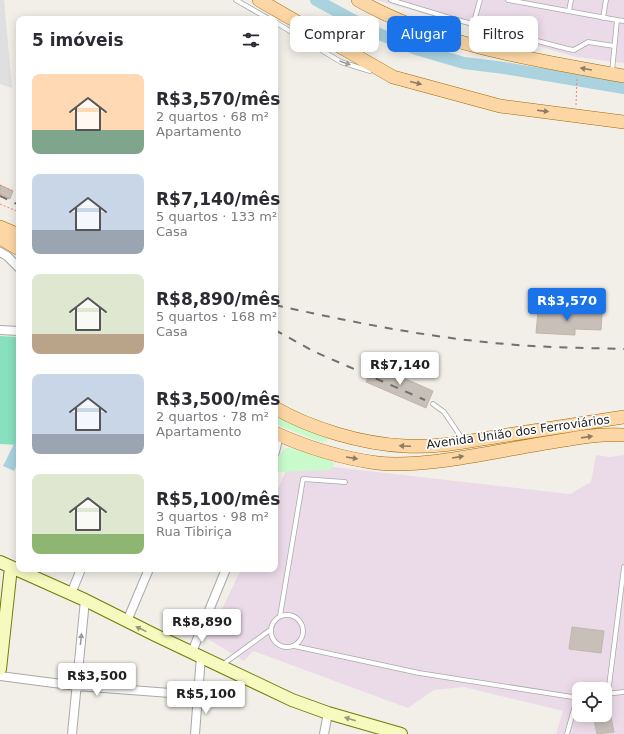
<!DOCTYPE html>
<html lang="pt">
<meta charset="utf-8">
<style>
body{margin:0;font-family:"DejaVu Sans",sans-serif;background:#f7f7f7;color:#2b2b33;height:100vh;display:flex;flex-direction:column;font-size:15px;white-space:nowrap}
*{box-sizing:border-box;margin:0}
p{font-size:13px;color:#7c7c81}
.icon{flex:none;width:22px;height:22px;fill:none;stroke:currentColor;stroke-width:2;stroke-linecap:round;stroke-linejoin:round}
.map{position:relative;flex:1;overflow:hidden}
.panel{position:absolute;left:16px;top:16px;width:262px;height:556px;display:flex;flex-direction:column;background:#fff;border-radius:8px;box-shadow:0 2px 10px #0003}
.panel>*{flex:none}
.hud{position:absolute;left:290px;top:16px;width:274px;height:36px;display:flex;gap:8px}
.fabs{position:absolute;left:572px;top:682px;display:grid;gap:8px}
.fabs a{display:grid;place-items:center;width:40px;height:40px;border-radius:8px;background:#fff;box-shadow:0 2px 10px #0003;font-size:20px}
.price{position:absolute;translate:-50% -34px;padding:0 9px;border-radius:4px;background:#fff;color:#222;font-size:13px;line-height:26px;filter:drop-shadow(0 1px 2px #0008)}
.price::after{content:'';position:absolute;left:50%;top:24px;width:12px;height:9px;margin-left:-6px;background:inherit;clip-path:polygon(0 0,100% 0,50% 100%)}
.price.active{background:#1a73e8;color:#fff}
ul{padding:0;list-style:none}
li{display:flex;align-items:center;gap:12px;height:100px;padding:0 16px}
li span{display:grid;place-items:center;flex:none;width:112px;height:80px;border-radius:8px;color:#555}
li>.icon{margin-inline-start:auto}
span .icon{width:48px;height:48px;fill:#fffc;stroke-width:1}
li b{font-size:17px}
h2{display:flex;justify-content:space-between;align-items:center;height:48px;padding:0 16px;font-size:17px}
.chip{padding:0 14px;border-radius:8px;background:#fff;box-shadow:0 2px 10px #0003;font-size:14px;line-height:36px}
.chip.active{background:#1a73e8;color:#fff}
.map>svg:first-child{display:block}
.residential{fill:#e0dfdf}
.industrial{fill:#ebdbe8;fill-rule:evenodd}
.park{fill:#c8facc}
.pitch{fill:#88e0be}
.water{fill:#aad3df}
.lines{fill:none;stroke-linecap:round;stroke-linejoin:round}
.river{stroke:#aad3df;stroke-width:12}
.building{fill:#c7bfb8;stroke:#c4b6ab}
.lane-casing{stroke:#a9a9a9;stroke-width:5.5}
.street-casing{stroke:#a9a9a9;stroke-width:10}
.secondary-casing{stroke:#707d05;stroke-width:14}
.primary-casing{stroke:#a06b00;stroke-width:14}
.path{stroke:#fa8072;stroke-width:1;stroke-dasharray:2 2;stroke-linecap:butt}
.lane{stroke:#fff;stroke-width:4}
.street{stroke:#fff;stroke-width:8}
.secondary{stroke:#f7fabf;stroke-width:12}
.primary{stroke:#fcd6a4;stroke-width:13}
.rail{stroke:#707070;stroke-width:2;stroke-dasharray:8 8;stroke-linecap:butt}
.oneway{fill:#9c9c9c}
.oneway2{fill:#8f7c63}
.oneway3{fill:#979978}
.labels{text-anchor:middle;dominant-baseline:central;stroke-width:3.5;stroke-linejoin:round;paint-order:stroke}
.street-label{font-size:12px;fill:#222;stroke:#fff}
</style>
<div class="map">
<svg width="624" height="734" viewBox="0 0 624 734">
<rect width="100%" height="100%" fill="#f2efe9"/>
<path class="residential" d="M0,0H4L12,88L0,84Z"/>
<path class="industrial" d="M377,0H624V63L576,57Z
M596,455L610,457L624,455V734H556L563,711L464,687L434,690L408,708L253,651L244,661L208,639L241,569H275V495L290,462L570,494L591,482ZM579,689H605V715H579Z"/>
<path class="park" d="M275,411L327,434L328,439L326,441L321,442L275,424Z
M287,448C302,449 324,453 334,464L331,470L275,472C275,461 277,454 287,448Z"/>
<path class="pitch" d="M0,336L19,337V445L0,444Z"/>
<path class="water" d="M14,444L19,447V461L14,471L3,466Z"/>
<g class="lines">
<path class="river" d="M316,0L379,34L416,49L464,63L504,68L624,88"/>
</g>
<path class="building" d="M0,185L13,191L10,199L0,194Z
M538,311L602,314L601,330L575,329V335L536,333Z
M374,365L433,391L426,408L366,382Z
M572,627L604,631L601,653L569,649Z
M605,702H608L614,732L597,734L593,715H605Z"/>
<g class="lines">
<defs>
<path id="lane" d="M236,0L269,19
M391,0L450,18L568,49L574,50L588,42L614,46
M508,0L617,20L612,72
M569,11L571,0
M603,18L606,0
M617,20L624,21
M275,22L341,62L370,71
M473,25L480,0
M433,404L444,412L463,440
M271 631a16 16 0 1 1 32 0a16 16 0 1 1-32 0Z
M280,616L303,479L345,482
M294,646L419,673L579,698
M222,665L270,630
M605,694L624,692
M608,694L624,567
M567,734L577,698"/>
<path id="street" d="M0,252L7,256L19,268
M0,330L19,331
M275,452L279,435
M71,594L81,569
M127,621L149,569
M192,652L226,569
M0,676L77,686L197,695
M72,734L85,600
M195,734L201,656
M324,734L328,713"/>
<path id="secondary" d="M0,562L85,600L155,635L292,700L328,713L401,734
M0,669L11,567"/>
<path id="primary" d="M259,0L393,77L500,106L624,122
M358,0C439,46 534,60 624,76
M0,227L19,235
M0,238L19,249
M275,408C312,429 362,444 405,446C437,448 469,441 501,436C542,430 583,423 624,417
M275,433C308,448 341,458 377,463C425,468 491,452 540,444C567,440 596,433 624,435"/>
</defs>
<use href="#lane" class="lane-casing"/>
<use href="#street" class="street-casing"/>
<use href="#secondary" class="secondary-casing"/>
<use href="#primary" class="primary-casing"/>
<path class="path" d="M576,105L577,78
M0,185L13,191
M0,194L10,199
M0,204L19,212"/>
<use href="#lane" class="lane"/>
<use href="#street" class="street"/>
<use href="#secondary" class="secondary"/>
<use href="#primary" class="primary"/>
<path class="rail" d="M0,196L19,205
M275,305C360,324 446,341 533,346C563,348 594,348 624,349
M275,330L315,352L425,400"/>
</g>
<defs><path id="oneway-solid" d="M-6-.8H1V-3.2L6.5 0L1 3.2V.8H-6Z"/></defs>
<g class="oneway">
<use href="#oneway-solid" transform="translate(345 63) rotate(19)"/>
<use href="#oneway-solid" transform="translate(81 639) rotate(-84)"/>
</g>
<g class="oneway2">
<use href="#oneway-solid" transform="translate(586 69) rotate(-170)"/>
<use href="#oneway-solid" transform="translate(416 83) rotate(14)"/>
<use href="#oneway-solid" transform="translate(543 111) rotate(7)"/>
<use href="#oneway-solid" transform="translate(587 437) rotate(-8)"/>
<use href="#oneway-solid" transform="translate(405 446) rotate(-177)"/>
<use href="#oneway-solid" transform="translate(458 457) rotate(-9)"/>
<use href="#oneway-solid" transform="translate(352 458) rotate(9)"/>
</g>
<g class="oneway3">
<use href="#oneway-solid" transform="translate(141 629) rotate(-154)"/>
<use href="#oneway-solid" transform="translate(350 719) rotate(-163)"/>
</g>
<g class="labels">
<g class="street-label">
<text transform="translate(518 432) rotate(-8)">Avenida União dos Ferroviários</text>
</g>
</g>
</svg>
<div class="fabs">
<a><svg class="icon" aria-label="locate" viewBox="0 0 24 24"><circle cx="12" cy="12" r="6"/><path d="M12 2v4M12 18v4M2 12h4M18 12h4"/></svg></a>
</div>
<b class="price active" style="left:567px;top:322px">R$3,570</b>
<b class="price" style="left:400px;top:386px">R$7,140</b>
<b class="price" style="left:202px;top:643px">R$8,890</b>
<b class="price" style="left:97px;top:697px">R$3,500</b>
<b class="price" style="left:206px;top:715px">R$5,100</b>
<div class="hud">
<a class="chip">Comprar</a>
<a class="chip active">Alugar</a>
<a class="chip">Filtros</a>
</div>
<section class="panel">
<h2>5 imóveis<svg class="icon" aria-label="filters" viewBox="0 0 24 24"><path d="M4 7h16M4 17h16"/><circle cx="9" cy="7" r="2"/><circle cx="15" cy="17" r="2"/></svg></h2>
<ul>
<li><span style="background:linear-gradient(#ffd9b3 70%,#7fa58c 0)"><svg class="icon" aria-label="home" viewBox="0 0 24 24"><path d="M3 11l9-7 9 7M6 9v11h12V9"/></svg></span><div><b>R$3,570/mês</b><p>2 quartos · 68 m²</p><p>Apartamento</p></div></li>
<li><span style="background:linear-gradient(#c9d6e8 70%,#9aa5b1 0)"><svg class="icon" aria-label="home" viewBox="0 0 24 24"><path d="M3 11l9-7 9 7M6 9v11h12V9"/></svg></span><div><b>R$7,140/mês</b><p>5 quartos · 133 m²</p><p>Casa</p></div></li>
<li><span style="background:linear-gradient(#dfe7d0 75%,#b9a48a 0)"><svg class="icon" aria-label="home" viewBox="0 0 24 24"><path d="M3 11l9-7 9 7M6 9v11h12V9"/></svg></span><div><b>R$8,890/mês</b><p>5 quartos · 168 m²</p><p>Casa</p></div></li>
<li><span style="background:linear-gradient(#c9d6e8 75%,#9aa5b1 0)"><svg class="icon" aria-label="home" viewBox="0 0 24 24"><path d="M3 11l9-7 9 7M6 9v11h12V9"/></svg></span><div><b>R$3,500/mês</b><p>2 quartos · 78 m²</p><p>Apartamento</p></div></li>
<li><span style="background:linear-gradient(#dfe7d0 75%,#8fb573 0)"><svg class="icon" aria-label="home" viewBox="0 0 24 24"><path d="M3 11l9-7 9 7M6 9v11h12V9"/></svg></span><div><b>R$5,100/mês</b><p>3 quartos · 98 m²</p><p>Rua Tibiriça</p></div></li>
</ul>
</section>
</div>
